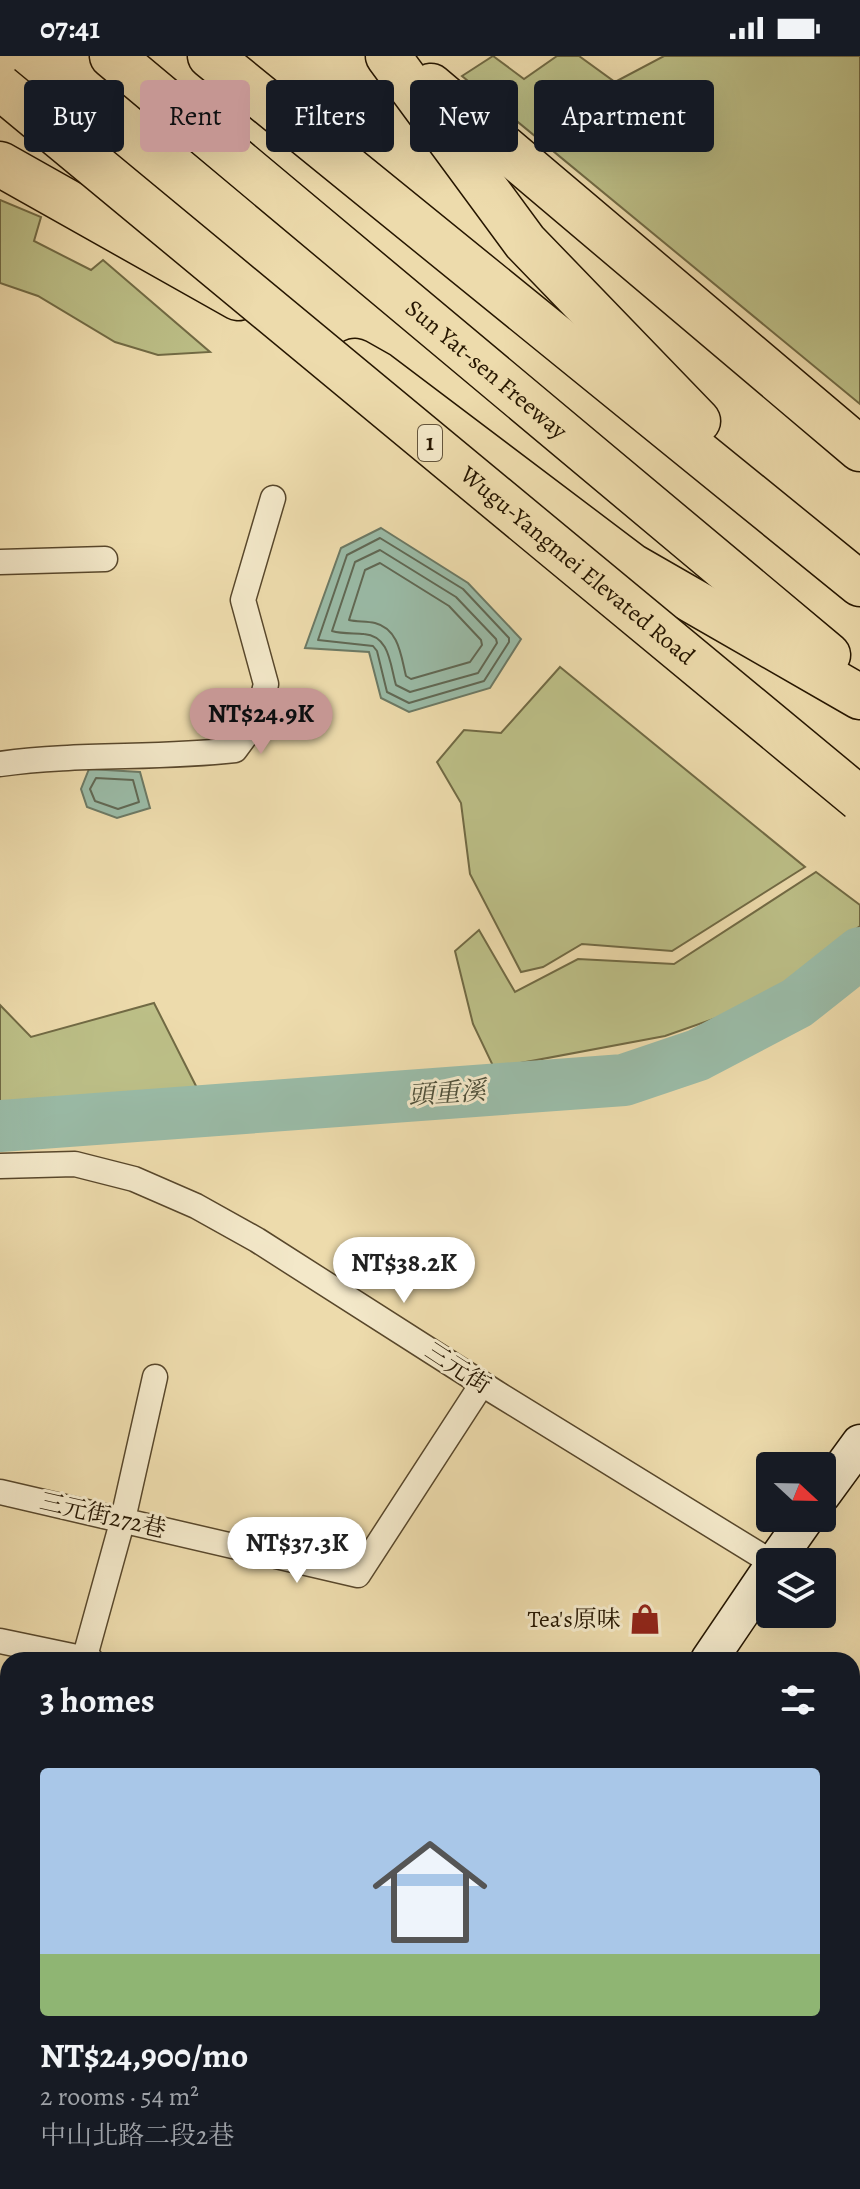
<!DOCTYPE html>
<meta charset="utf-8">
<style>
body{margin:0;font-family:Alegreya,"Noto Serif TC",serif;background:#242831;color:#f1f3f6;height:100vh;display:flex;flex-direction:column;font-size:30px;white-space:nowrap}
*{box-sizing:border-box;margin:0}
p{font-size:26px;color:#9ea1a6}
.icon{flex:none;width:44px;height:44px;fill:none;stroke:currentColor;stroke-width:2;stroke-linecap:round;stroke-linejoin:round}
.map{position:relative;flex:1;overflow:hidden}
.side{position:absolute;left:0px;top:1596px;width:860px;height:538px;display:flex;flex-direction:column;background:#171b24;border-radius:24px 24px 0 0;box-shadow:0 8px 32px #0002}
.side>*{flex:none}
.banner{position:absolute;left:24px;top:24px;width:812px;height:72px;display:flex;gap:16px}
.needle{width:52px;rotate:112deg}
.tools{position:absolute;left:756px;top:1396px;display:grid;gap:16px}
.tools a{display:grid;place-items:center;width:80px;height:80px;border-radius:8px;background:#171b24;box-shadow:0 8px 32px #0002;font-size:40px}
.price{position:absolute;translate:-50% -68px;padding:0 18px;border-radius:28px;background:#fff;color:#222;font-size:26px;line-height:52px;filter:drop-shadow(0 2px 4px #0008)}
.price::after{content:'';position:absolute;left:50%;top:48px;width:24px;height:18px;margin-left:-12px;background:inherit;clip-path:polygon(0 0,100% 0,50% 100%)}
.price.active{background:#c59692;color:#111}
ul{padding:0;list-style:none}
li{display:grid;align-content:center;gap:16px;height:424px;padding:0 40px}
li+li{border-top:2px solid #363941}
li span{display:grid;place-items:center;height:248px;border-radius:8px;color:#555}
li>.icon{margin-inline-start:auto}
span .icon{width:144px;height:144px;fill:#fffc;stroke-width:1}
li b{font-size:34px}
h2{display:flex;justify-content:space-between;align-items:center;height:96px;padding:0 40px;font-size:34px}
.tag{padding:0 28px;border-radius:8px;background:#171b24;box-shadow:0 8px 32px #0002;font-size:28px;line-height:72px}
.tag.active{background:#c59692;color:#111}
.status{display:flex;justify-content:space-between;align-items:center;height:56px;padding:0 40px;background:#171b24;direction:ltr}
.status svg{height:22px;fill:currentColor}
.map>svg:first-child{display:block}
.green{fill:#bcbf87;stroke:#716a44;stroke-width:2}
.water{fill:#9abba7;stroke:#6c7964;stroke-width:2}
.lines{fill:none;stroke-linecap:round;stroke-linejoin:round}
.shore{stroke:#606854;stroke-width:2}
.river{stroke:#9abba7;stroke-width:52}
.street-casing{stroke:#58472b;stroke-width:27}
.secondary-casing{stroke:#261600;stroke-width:39}
.highway-casing{stroke:#261600;stroke-width:47}
.street{stroke:#f3e8c9;stroke-width:24}
.secondary{stroke:#f3e8c9;stroke-width:36}
.highway{stroke:#eddbac;stroke-width:44}
.rail-casing{stroke:#261600;stroke-width:9}
.rail{stroke:#f3e8c9;stroke-width:6;stroke-dasharray:18;stroke-linecap:butt}
.highway-bridge-casing{stroke:#261600;stroke-width:47;stroke-linecap:butt}
.highway-bridge{stroke:#eddbac;stroke-width:44}
.labels{text-anchor:middle;dominant-baseline:central;stroke-width:6;stroke-linejoin:round;paint-order:stroke}
.shield{fill:#f3e8c9;stroke:#64553c;stroke-width:2}
.shield-label{font-size:22px;font-weight:bold;fill:#261600}
.street-label{font-size:24px;fill:#261600;stroke:#f3e8c9}
.poi-label{font-size:24px;fill:#261600;stroke:#f3e8c9;text-anchor:end}
.water-label{font-size:26px;font-style:italic;fill:#4f503a;stroke:#f3e8c9}
</style>
<div class="status"><b>07:41</b><svg viewBox="0 0 49 12"><path d="M0 12V9h3v3zM5 12V6h3v6zM10 12V3h3v9zM15 12V0h3v12zM26 1h20v11H26zM47 4h2v5h-2z"/></svg></div>
<div class="map">
<svg width="860" height="2133" viewBox="0 0 860 2133">
<rect width="100%" height="100%" fill="#eddbac"/>
<filter id="stains"><feTurbulence type="fractalNoise" baseFrequency=".0025" numOctaves="4"/><feColorMatrix values="0 0 0 0 .2 0 0 0 0 .09 0 0 0 0 .02 0 0 0 .5 -.17"/></filter>
<radialGradient id="worn" r=".72"><stop offset=".6" stop-color="#630" stop-opacity="0"/><stop offset="1" stop-color="#630" stop-opacity=".3"/></radialGradient>
<path class="green" d="M493,0L524,23L557,0H579L615,26L664,0H860V348L462,20Z
M0,144L41,161L34,185L91,214L103,204L210,296L158,299L115,286L38,240L0,227Z
M560,611L805,811L672,895L582,888L543,911L521,916L470,818L461,747L437,706L464,674L501,677Z
M816,816L860,849V870L759,947L665,980L494,1012L473,968L455,895L479,874L515,936L578,903L674,908Z
M154,947L197,1032L0,1049V949L31,981Z"/>
<path class="water" d="M381,472L468,527L521,583L490,632L409,656L381,642L369,596L305,592L341,492Z
M89,713L140,716L150,752L117,762L87,751L81,733Z"/>
<g class="lines">
<path class="shore" d="M380,482L463,533L509,582V586L484,625L409,647L387,636L377,595L373,590L318,584L347,499Z
M380,494L456,541L496,583L497,587L478,617L410,636L396,629C390,609 390,580 364,578C354,577 342,578 332,575L355,506Z
M380,507L449,550L481,584L482,589L470,606L411,623L406,620C401,600 399,573 375,567C366,565 357,566 349,564L365,514Z
M96,722L133,724L139,746L118,753L95,745L90,733Z"/>
<path class="river" d="M0,1070L624,1024L698,999L797,947L860,897"/>
<defs>
<path id="street" d="M0,506L105,503
M0,708C78,697 157,703 235,694L257,664L266,628L243,544L273,442
M0,1110L75,1108L134,1123L196,1150L257,1184L495,1336L771,1506
M0,1436L358,1519L482,1328
M0,1585L91,1604
M84,1604L123,1463L155,1321
M0,1747L8,1750
M27,2133L30,2126
M590,2133L595,2126"/>
<path id="secondary" d="M822,1439L860,1387
M775,1506L806,1462
M709,1604L770,1514
M343,2133L348,2126"/>
<g id="highway">
<path id="s1" d="M112,0L828,599"/>
<path d="M210,0L860,528"/>
<path d="M388,0L525,186L698,365"/>
<path d="M431,30L860,393"/>
<path d="M0,108L238,242"/>
<path d="M355,305L378,318L632,510L860,641"/>
</g>
</defs>
<use href="#street" class="street-casing"/>
<use href="#secondary" class="secondary-casing"/>
<use href="#highway" class="highway-casing"/>
<use href="#street" class="street"/>
<use href="#secondary" class="secondary"/>
<use href="#highway" class="highway"/>
<defs>
<path id="rail" d="M852,1708L860,1689
M852,1758L860,1740
M665,2133L668,2126
M686,2133L689,2126"/>
</defs>
<use href="#rail" class="rail-casing"/>
<use href="#rail" class="rail"/>
<defs>
<g id="highway-bridge">
<path id="s2" d="M0,31L860,743"/>
</g>
</defs>
<use href="#highway-bridge" class="highway-bridge-casing"/>
<use href="#highway-bridge" class="highway-bridge"/>
</g>
<defs>
<symbol id="shop-bare" viewBox="-9 -9 18 18"><path d="M-5-2.5h2.3a2.7 3.5 0 0 1 5.4 0H5L5.5 6h-11ZM-1.5-2.5h3a1.5 2.3 0 0 0-3 0Z" fill="#8f2418" stroke="#f3e8c9" stroke-width="2.5" paint-order="stroke"/></symbol>
</defs>
<g fill-rule="evenodd">
<use href="#shop-bare" x="623" y="1541" width="44" height="44"/>
</g>
<g class="labels">
<rect class="shield" x="418" y="369" width="24" height="36" rx="6"/>
<g class="shield-label">
<text x="430" y="387">1</text>
</g>
<g class="street-label">
<text stroke="none"><textPath href="#s1" startOffset="488">Sun Yat-sen Freeway</textPath></text>
<text stroke="none"><textPath href="#s2" startOffset="750">Wugu-Yangmei Elevated Road</textPath></text>
<text transform="translate(458 1312) rotate(33)">三元街</text>
<text transform="translate(103 1459) rotate(13)">三元街272巷</text>
</g>
<g class="poi-label">
<text x="621" y="1563">Tea's原味</text>
</g>
<g class="water-label">
<text transform="translate(447 1037) rotate(-4)">頭重溪</text>
</g>
</g>
<rect width="100%" height="100%" filter="url(#stains)"/>
<rect width="100%" height="100%" fill="url(#worn)"/>
</svg>
<div class="tools">
<a><svg class="needle" viewBox="-14 -14 28 28"><path d="M0-13l5 13h-10z" fill="#e53935"/><path d="M0 13l5-13h-10z" fill="#9ea1a6"/></svg></a>
<a><svg class="icon" aria-label="layers" viewBox="0 0 24 24"><path d="M12 4l9 5-9 5-9-5zM3 14l9 5 9-5"/></svg></a>
</div>
<b class="price active" style="left:261px;top:700px">NT$24.9K</b>
<b class="price" style="left:404px;top:1249px">NT$38.2K</b>
<b class="price" style="left:297px;top:1529px">NT$37.3K</b>
<div class="banner">
<a class="tag">Buy</a>
<a class="tag active">Rent</a>
<a class="tag">Filters</a>
<a class="tag">New</a>
<a class="tag">Apartment</a>
</div>
<section class="side">
<h2>3 homes<svg class="icon" aria-label="filters" viewBox="0 0 24 24"><path d="M4 7h16M4 17h16"/><circle cx="9" cy="7" r="2"/><circle cx="15" cy="17" r="2"/></svg></h2>
<ul>
<li><span style="background:linear-gradient(#a9c7e8 75%,#8fb573 0)"><svg class="icon" aria-label="home" viewBox="0 0 24 24"><path d="M3 11l9-7 9 7M6 9v11h12V9"/></svg></span><div><b>NT$24,900/mo</b><p>2 rooms · 54 m²</p><p>中山北路二段2巷</p></div></li>
</ul>
</section>
</div>
